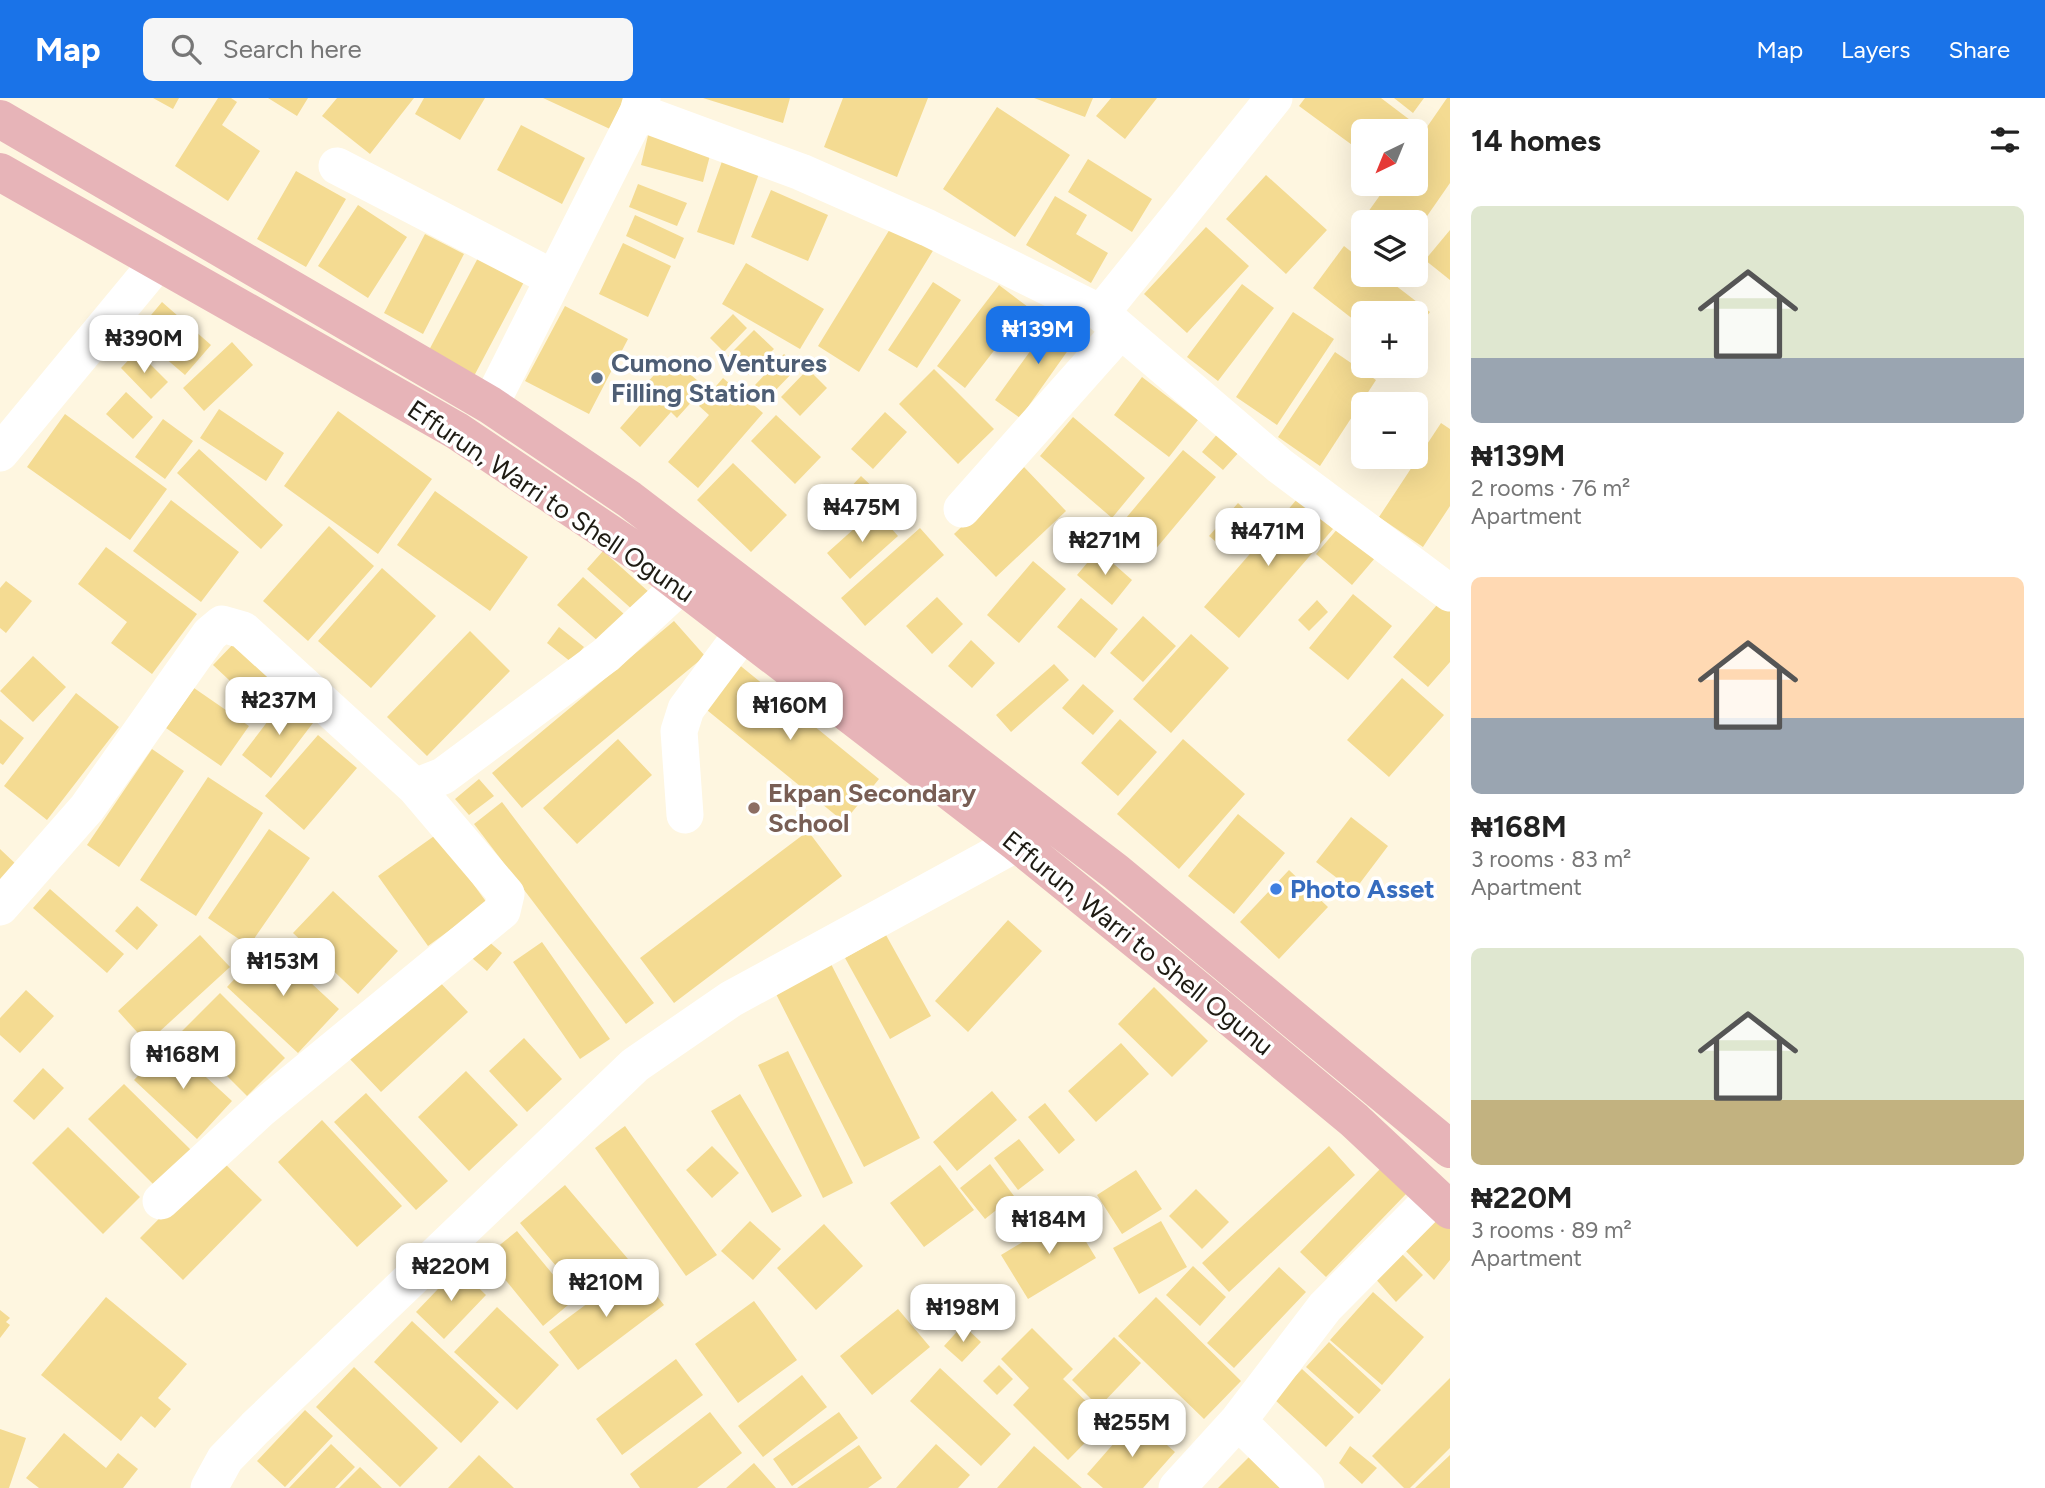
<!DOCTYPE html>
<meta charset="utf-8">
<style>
body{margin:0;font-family:Figtree,sans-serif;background:#f6f6f6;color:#222;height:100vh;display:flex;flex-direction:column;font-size:26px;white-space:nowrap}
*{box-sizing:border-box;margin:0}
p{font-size:23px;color:#767676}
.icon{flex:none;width:38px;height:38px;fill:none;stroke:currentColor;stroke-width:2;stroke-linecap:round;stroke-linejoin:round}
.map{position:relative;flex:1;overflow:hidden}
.side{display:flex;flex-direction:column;background:#fff;width:595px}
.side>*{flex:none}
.needle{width:46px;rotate:223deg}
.buttons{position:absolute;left:1351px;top:21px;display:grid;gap:14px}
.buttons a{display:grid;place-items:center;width:77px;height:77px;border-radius:10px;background:#fff;box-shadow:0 7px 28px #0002;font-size:35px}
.price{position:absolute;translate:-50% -60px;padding:0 16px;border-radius:14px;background:#fff;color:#222;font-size:23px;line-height:46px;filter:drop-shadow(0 2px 4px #0008)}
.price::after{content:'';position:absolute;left:50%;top:42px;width:21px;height:16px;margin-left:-10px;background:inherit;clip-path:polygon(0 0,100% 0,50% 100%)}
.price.current{background:#1a73e8;color:#fff}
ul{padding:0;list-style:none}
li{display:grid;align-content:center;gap:14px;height:371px;padding:0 21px}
li span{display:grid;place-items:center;height:217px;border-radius:10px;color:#555}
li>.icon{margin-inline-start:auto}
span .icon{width:126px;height:126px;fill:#fffc;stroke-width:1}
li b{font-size:30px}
h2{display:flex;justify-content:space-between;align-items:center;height:84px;padding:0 21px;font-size:30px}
header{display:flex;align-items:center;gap:42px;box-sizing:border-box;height:98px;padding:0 35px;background:#1a73e8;color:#fff}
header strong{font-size:33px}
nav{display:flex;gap:38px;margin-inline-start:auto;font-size:24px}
.search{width:490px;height:63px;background:#f6f6f6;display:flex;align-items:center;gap:18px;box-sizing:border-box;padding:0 24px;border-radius:10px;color:#767676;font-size:26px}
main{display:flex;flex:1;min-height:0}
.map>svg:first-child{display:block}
.building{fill:#f4db92}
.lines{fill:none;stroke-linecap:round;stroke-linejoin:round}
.minor{stroke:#fff;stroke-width:37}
.major{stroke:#e7b4b8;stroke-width:38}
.service-dot{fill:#5c6f8a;stroke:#fff;stroke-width:2.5}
.education-dot{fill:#8d6e63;stroke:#fff;stroke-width:2.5}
.shop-dot{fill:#3f7fe0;stroke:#fff;stroke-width:2.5}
.labels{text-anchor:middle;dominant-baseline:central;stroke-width:7;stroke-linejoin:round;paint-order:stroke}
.service-label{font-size:26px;font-weight:bold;fill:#4e5e75;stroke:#fff;text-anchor:start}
.street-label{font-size:26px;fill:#1e1b13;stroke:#fff}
.education-label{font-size:26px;font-weight:bold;fill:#785e54;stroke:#fff;text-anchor:start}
.shop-label{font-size:26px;font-weight:bold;fill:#366cbe;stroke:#fff;text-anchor:start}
</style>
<header>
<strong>Map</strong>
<div class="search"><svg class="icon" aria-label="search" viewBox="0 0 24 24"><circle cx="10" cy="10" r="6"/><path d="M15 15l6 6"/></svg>Search here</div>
<nav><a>Map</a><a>Layers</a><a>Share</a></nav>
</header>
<main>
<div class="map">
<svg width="1450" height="1390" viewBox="0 0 1450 1390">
<rect width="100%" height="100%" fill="#fef6e0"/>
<path class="building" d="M153,0H179L173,11Z
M218,0H231L237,4L222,27L260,53L228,103L175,68Z
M268,0H308L297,18Z
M337,0H414L370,56L322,18Z
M424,0H485L460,42L415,16Z
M543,0H624L610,31Z
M703,0H790L783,25Z
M843,0H928L897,79L824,49Z
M1034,0H1093L1085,19Z
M1111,0H1157L1125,41L1096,18Z
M1305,0H1381L1414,25L1408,33H1363V55L1299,8Z
M1394,0H1424L1413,15Z
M1447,0H1450V85L1416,134V124H1368L1363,121L1388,86H1416V45Z
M997,9L1070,57L1015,139L943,91Z
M521,27L585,60L562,106L497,72Z
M650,29L713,46L703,84L641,67Z
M726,52L763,64L734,147L697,134Z
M1088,61L1152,101L1132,134L1068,94Z
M296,73L346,101L306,169L257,141Z
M1266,77L1327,132L1286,176L1226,121Z
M638,86L687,105L677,128L629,109Z
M771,92L828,117L808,163L751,139Z
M1055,98L1087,117L1076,136L1108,155L1091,185L1026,147Z
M358,107L407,139L368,200L318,168Z
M635,117L684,140L675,161L626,138Z
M893,126L934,151L859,274L818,248Z
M1206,129L1249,168L1187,235L1144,196Z
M1450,132V182L1425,162Z
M425,136L464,156L423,236L384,215Z
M623,145L671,168L648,219L599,196Z
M1344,148L1363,163V177H1382L1430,214L1416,232V215H1363V229L1313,190Z
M479,158L525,182L474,278L428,254Z
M746,165L824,211L800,251L722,206Z
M933,184L961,202L917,270L888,252Z
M1242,186L1274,210L1218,283L1187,259Z
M999,187L1028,209L965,290L937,268Z
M162,204L211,247L185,277L136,235Z
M565,208L628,241L589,316L525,283Z
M1293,214L1334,241L1277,327L1236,299Z
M733,216L747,230L724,254L710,240Z
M1057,216L1081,234L1020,320L995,302Z
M754,232L774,251L748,277L728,258Z
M232,244L253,267L204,313L183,290Z
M137,253L168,284L151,301L121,270Z
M1335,254L1376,282L1320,368L1278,339Z
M784,256L798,269L768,300L755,287Z
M670,259L705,289L677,320L671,314L640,349L620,330L653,292L646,286Z
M808,271L827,290L800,318L781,299Z
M934,271L994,331L958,366L899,306Z
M1142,279L1198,322L1169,359L1114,317Z
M723,280L763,315L698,390L668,364L709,317L699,308Z
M126,294L153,319L133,341L106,316Z
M219,311L284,355L266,383L200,340Z
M338,313L432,381L378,456L284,388Z
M885,314L907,334L873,371L851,351Z
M65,316L167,391L130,442L27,369Z
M776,317L821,359L795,386L751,343Z
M1073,319L1145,380L1112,420L1040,358Z
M163,321L193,343L165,381L135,359Z
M1441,325L1450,331V408L1423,449L1379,419Z
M1219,334L1240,353L1223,372L1202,354Z
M199,351L283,427L261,451L177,375Z
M1183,352L1216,379L1154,453L1121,426Z
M733,365L787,417L751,454L697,402Z
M1024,369L1066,413L996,479L954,436Z
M861,378L880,396L850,426L832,409Z
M435,393L528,459L490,513L397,447Z
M1298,400L1333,431L1239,540L1204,509Z
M171,402L239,454L201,504L133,453Z
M1238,405L1255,421L1227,453L1209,438Z
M875,412L898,438L850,481L827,455Z
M1345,422L1381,453L1352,487L1316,456Z
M329,428L374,468L308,543L263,503Z
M920,430L944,457L865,528L841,500Z
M106,449L197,516L152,576L111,545L127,524L78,486Z
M1098,452L1132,482L1112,507L1077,477Z
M603,453L650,495L634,513L587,471Z
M1033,463L1066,491L1019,545L987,517Z
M382,470L436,518L371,590L318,543Z
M583,479L624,516L599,544L557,507Z
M6,483L32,503L6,535L0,530V490Z
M1353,496L1392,528L1348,582L1309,550Z
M937,499L963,526L932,556L906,528Z
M1081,500L1118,531L1095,560L1057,529Z
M1442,501L1450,508V564L1428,589L1393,559Z
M1317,502L1328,514L1309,533L1298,522Z
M1143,518L1176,548L1143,584L1110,555Z
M674,523L705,558L522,710L492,675Z
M559,529L584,549L571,564L547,545Z
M470,533L510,573L427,658L387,619Z
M1191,536L1229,570L1171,635L1133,601Z
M238,541L283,585L259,610L213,567Z
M971,542L995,565L972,590L948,568Z
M33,558L66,589L33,624L0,593Z
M737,565L879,681L844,724L702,608Z
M1054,566L1069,582L1011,634L996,617Z
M1402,580L1444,617L1389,679L1347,642Z
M1083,586L1114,613L1093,637L1062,610Z
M194,590L249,628L221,668L166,630Z
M76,595L119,629L47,722L4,688Z
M287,598L316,621L271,680L242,657Z
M0,621L24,640L3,667L0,665Z
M1120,621L1157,654L1118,698L1081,665Z
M318,637L357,670L304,732L265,698Z
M618,641L652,677L577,746L543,710Z
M1183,641L1245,696L1179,771L1117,716Z
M152,651L184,673L119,769L87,747Z
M208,679L263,715L196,818L140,782Z
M479,681L494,698L469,717L455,701Z
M502,704L654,905L626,926L474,726Z
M1238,716L1285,755L1234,816L1188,778Z
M1351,719L1388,748L1354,793L1316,764Z
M269,731L310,760L249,848L208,820Z
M808,733L842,778L674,905L640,860Z
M437,736L487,805L428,848L378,778Z
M0,751L19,769L0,790Z
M1289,772L1328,809L1279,861L1240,824Z
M50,791L124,856L107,875L33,810Z
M333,793L398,853L358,896L293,835Z
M137,808L158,827L137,852L115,833Z
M1008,822L1042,853L968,934L935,903Z
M200,837L230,869L147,945L118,913Z
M886,837L931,918L890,941L845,860Z
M487,842L502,855L487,873L472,860Z
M542,844L610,941L580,961L513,864Z
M268,845L339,911L298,955L227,889Z
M831,866L920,1040L864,1069L775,894Z
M435,879L468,914L381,994L348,959Z
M1154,889L1208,943L1172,979L1118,926Z
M26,892L54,918L20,955L0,937V920Z
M220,895L285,960L247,998L182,933Z
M524,940L562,981L527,1014L489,973Z
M169,945L232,1003L197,1041L134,982Z
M1121,945L1149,976L1096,1024L1068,993Z
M788,953L853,1085L823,1100L758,967Z
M43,970L64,990L34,1022L13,1003Z
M466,973L518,1027L469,1073L418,1019Z
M124,986L191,1052L155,1088L88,1021Z
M992,993L1017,1022L957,1073L933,1044Z
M366,995L448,1083L416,1112L334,1024Z
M740,996L802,1098L772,1115L711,1013Z
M1045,1005L1075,1042L1059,1056L1028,1019Z
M322,1022L402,1108L357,1149L278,1064Z
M625,1028L717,1157L686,1178L595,1050Z
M68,1029L140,1099L103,1136L32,1065Z
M1019,1041L1044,1072L1018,1092L994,1060Z
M712,1048L739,1075L712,1100L686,1072Z
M1329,1048L1355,1077L1229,1194L1202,1165Z
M219,1060L262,1102L183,1182L140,1140Z
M990,1066L1014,1098L985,1121L960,1090Z
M940,1067L974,1112L924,1149L890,1105Z
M1380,1071L1406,1096L1326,1179L1300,1154Z
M1136,1072L1162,1111L1122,1136L1097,1097Z
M565,1087L628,1161L582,1199L520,1125Z
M1196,1091L1229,1124L1202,1151L1169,1118Z
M1069,1116L1096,1160L1028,1201L1001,1157Z
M1434,1116L1450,1131V1162L1434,1182L1401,1148Z
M750,1123L781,1151L753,1182L721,1153Z
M1161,1123L1187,1169L1139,1196L1113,1150Z
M824,1126L863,1168L816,1212L777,1170Z
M517,1133L574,1202L543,1228L486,1158Z
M1397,1151L1423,1177L1396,1204L1373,1178Z
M1193,1168L1226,1199L1200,1228L1166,1197Z
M1279,1169L1306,1194L1234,1270L1207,1245Z
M458,1170L486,1197L444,1241L416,1214Z
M635,1170L664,1207L578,1272L549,1234Z
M1373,1194L1424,1239L1382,1287L1330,1242Z
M106,1199L187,1266L158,1300L171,1311L155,1330L141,1318L121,1343L41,1277Z
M1156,1199L1241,1283L1204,1321L1118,1238Z
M754,1203L797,1262L738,1305L695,1246Z
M497,1209L559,1267L517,1312L454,1254Z
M898,1211L930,1249L872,1297L840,1258Z
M0,1212L10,1220L6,1224L10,1227L0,1240Z
M412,1223L499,1304L461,1345L374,1264Z
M963,1227L981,1244L962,1264L944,1248Z
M1032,1230L1073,1271L1063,1281L1100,1317L1115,1301L1122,1307L1068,1362L1013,1307L1029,1290L1001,1261Z
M1114,1239L1141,1265L1099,1309L1072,1282Z
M1329,1244L1381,1292L1359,1316L1306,1269Z
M676,1261L703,1297L622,1357L596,1321Z
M999,1267L1013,1281L997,1297L983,1283Z
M354,1269L438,1350L400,1389L316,1309Z
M940,1270L1011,1336L981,1368L910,1303Z
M1302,1271L1354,1319L1326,1349L1274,1301Z
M802,1277L827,1309L763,1359L738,1328Z
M1450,1280V1350L1410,1390H1404L1372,1358Z
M305,1312L333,1338L285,1389L257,1363Z
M710,1314L742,1355L697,1390H640L630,1376Z
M839,1314L858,1340L792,1388L773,1361Z
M1136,1320L1175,1354L1143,1390H1103L1087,1376Z
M0,1331L26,1340L9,1390H0Z
M64,1335L106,1370L118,1355L138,1371L123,1390H39L26,1380Z
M331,1346L355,1369L335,1390H289Z
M936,1346L970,1377L958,1390H896Z
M859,1347L882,1380L868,1390H797Z
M1034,1348L1082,1390H997Z
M1350,1348L1377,1370L1362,1386L1339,1365Z
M1255,1353L1292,1390H1218Z
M479,1357L514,1390H448Z
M1450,1357V1390H1415Z
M754,1365L776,1390H726Z
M360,1369L382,1390H339Z"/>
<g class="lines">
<path class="minor" d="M638,14L801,74L928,130L1101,215L1280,368L1450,495
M337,68L553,180
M1101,215L1274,0
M490,307L638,14L642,0
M0,355L158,164
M962,411L1121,232
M685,717L679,633L686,611L742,536
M0,809L87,710L210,536L222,526L243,532L415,689
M161,1103L261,1011L502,813L506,796L415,689L443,678L606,557L680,488
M1238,1323L1306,1390
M209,1390L225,1361L255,1330L635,967L731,901L1017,745
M1177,1390L1238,1323L1325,1209L1435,1098"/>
<path class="major" d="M0,21L490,307L629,401L1116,774L1450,1051
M0,74L457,333L649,462L1017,745L1188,884L1354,1022L1450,1112"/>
</g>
<circle class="service-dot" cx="597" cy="280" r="7"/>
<circle class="education-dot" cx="754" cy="710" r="7"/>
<circle class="shop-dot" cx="1276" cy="791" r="7"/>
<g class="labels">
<g class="service-label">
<text x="611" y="265">Cumono Ventures<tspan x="611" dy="30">Filling Station</tspan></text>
</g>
<g class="street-label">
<text transform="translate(551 403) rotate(34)">Effurun, Warri to Shell Ogunu</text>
<text transform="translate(1138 845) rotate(39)">Effurun, Warri to Shell Ogunu</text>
</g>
<g class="education-label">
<text x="768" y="695">Ekpan Secondary<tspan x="768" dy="30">School</tspan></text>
</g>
<g class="shop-label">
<text x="1290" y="791">Photo Asset</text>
</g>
</g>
</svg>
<div class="buttons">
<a><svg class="needle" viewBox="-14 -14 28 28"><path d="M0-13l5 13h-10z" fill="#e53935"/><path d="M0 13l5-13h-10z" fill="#767676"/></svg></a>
<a><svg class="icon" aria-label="layers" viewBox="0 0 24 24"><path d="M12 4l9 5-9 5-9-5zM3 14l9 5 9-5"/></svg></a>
<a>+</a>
<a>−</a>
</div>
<b class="price current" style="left:1038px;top:268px">₦139M</b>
<b class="price" style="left:144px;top:277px">₦390M</b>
<b class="price" style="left:862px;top:446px">₦475M</b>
<b class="price" style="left:1268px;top:470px">₦471M</b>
<b class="price" style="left:1105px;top:479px">₦271M</b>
<b class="price" style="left:279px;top:639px">₦237M</b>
<b class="price" style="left:790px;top:644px">₦160M</b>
<b class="price" style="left:283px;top:900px">₦153M</b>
<b class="price" style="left:183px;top:993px">₦168M</b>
<b class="price" style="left:1049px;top:1158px">₦184M</b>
<b class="price" style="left:451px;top:1205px">₦220M</b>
<b class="price" style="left:606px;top:1221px">₦210M</b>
<b class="price" style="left:963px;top:1246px">₦198M</b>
<b class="price" style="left:1132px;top:1361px">₦255M</b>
</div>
<section class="side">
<h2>14 homes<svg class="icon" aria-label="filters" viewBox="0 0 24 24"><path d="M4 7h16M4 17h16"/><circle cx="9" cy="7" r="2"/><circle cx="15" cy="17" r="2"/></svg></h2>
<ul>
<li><span style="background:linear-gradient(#dfe7d0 70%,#9aa5b1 0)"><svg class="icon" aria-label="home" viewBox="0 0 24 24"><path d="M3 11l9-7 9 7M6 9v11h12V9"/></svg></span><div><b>₦139M</b><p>2 rooms · 76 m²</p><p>Apartment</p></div></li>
<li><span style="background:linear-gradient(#ffd9b3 65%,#9aa5b1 0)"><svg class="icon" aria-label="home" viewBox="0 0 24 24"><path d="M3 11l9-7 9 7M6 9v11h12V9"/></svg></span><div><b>₦168M</b><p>3 rooms · 83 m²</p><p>Apartment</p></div></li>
<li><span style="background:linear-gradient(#dfe7d0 70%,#c2b280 0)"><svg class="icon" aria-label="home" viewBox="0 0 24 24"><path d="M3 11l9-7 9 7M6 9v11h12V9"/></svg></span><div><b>₦220M</b><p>3 rooms · 89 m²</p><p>Apartment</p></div></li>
</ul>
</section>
</main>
